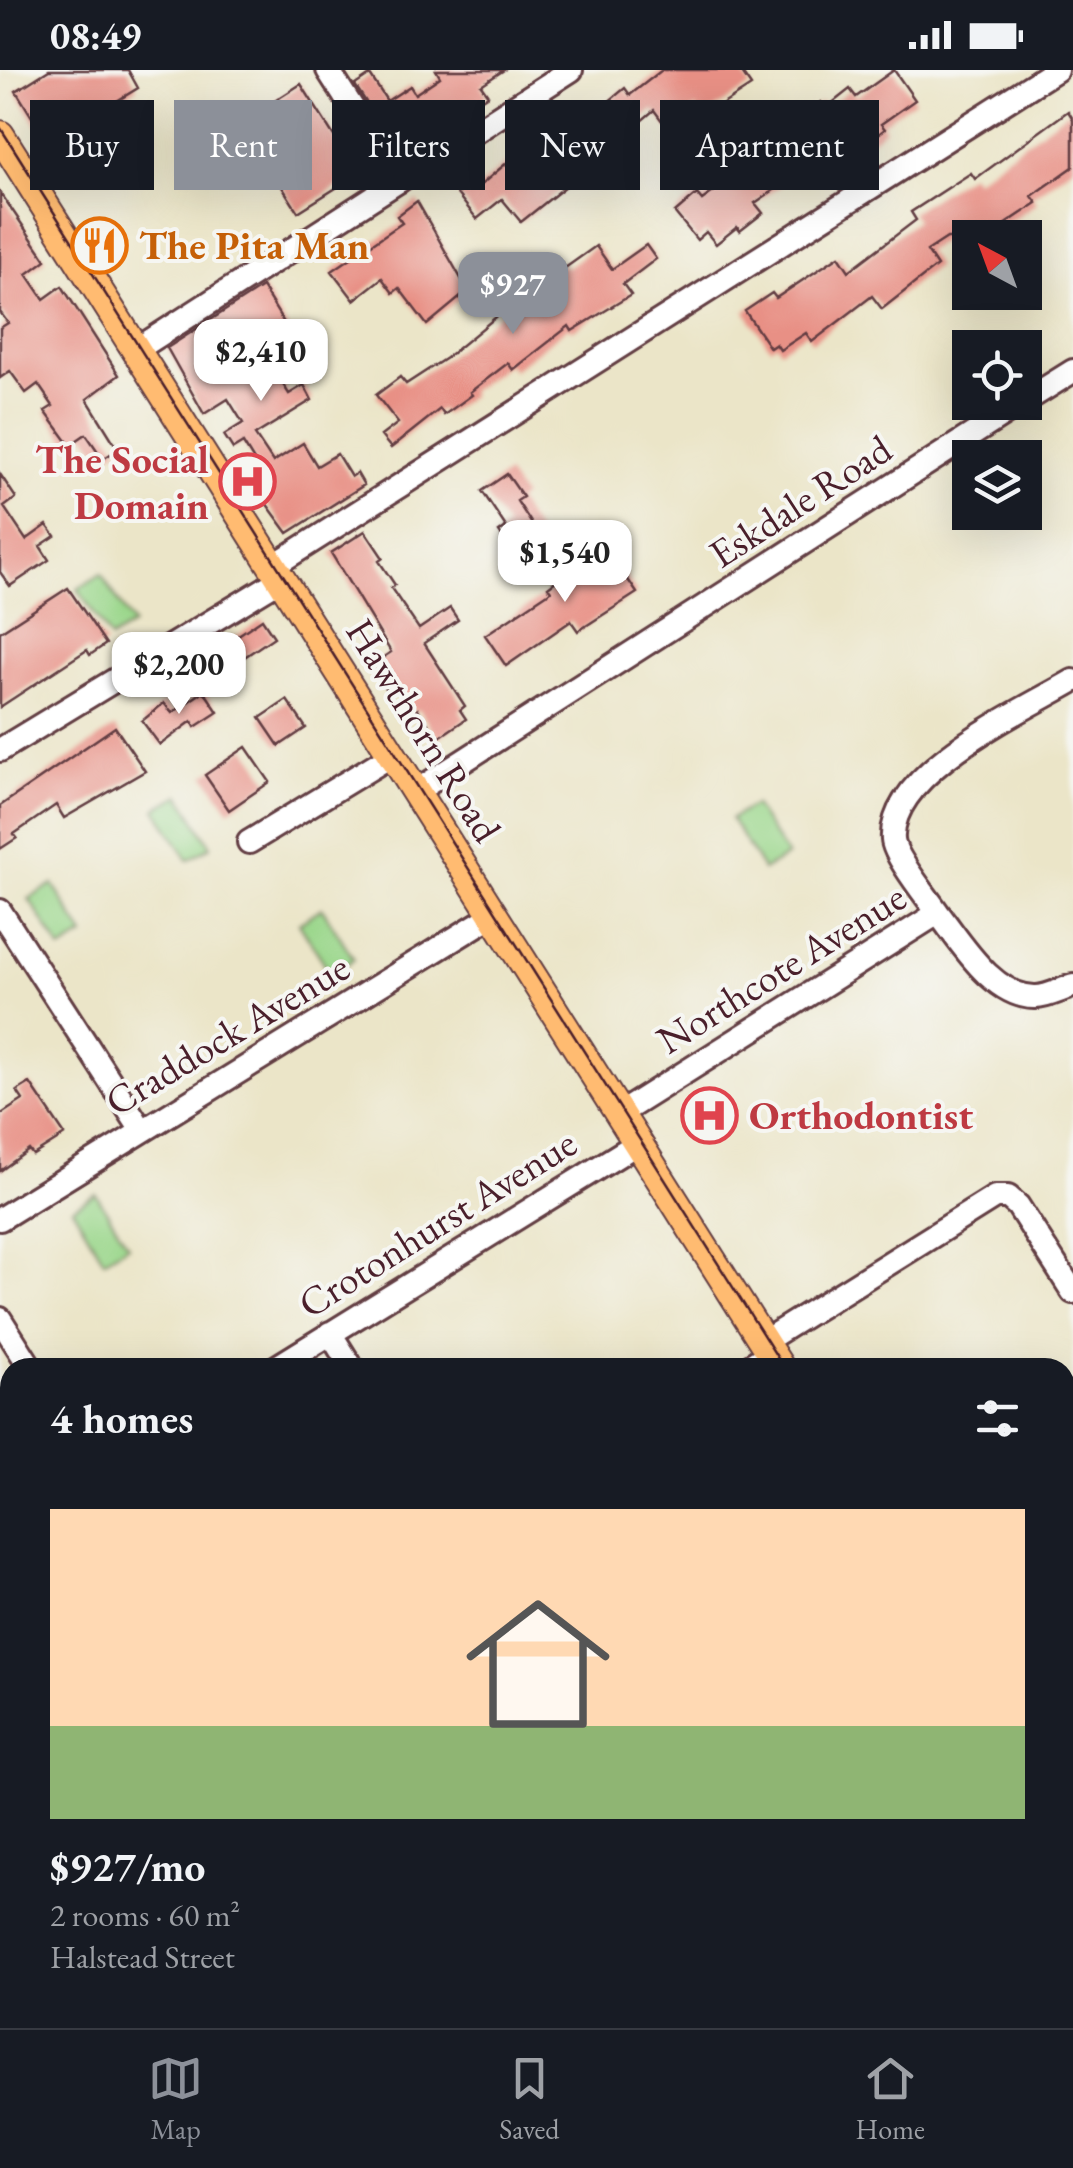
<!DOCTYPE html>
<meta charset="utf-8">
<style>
body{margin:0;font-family:"EB Garamond",serif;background:#20242c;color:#f1f3f6;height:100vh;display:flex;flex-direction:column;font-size:38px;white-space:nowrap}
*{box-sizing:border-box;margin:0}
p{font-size:32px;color:#9ea1a6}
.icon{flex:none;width:55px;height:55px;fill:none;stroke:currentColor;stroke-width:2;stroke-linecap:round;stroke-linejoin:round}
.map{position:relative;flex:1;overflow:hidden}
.sheet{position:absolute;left:0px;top:1288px;width:1075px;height:672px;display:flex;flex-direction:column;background:#171b24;border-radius:30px 30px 0 0;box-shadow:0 10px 40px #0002}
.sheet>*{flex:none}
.top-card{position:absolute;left:30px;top:30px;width:1015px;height:90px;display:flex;gap:20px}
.needle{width:65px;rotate:319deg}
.controls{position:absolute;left:952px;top:150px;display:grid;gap:20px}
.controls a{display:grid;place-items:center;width:90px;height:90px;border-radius:0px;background:#171b24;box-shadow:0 10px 40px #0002;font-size:50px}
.price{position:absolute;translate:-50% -85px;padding:0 22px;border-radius:20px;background:#fff;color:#222;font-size:32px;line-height:65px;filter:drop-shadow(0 2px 5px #0008)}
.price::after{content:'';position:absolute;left:50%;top:60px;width:30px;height:22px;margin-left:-15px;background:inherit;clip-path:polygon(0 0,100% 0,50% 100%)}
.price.active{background:#8c9099;color:#fff}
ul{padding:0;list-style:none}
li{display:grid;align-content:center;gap:20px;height:530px;padding:0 50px}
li+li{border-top:2px solid #363941}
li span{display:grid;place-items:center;height:310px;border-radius:0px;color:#555}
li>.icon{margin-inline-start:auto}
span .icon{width:180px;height:180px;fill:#fffc;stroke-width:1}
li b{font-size:42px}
h2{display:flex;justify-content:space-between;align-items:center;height:120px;padding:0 50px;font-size:42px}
.tag{padding:0 35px;border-radius:0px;background:#171b24;box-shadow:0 10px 40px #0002;font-size:35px;line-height:90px}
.tag.active{background:#8c9099;color:#fff}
.status{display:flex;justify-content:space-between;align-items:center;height:70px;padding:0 50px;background:#171b24;direction:ltr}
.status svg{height:28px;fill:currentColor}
.tab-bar{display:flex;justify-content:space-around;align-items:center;height:140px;border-top:2px solid #363941;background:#171b24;font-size:28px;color:#9ea1a6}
.tab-bar a{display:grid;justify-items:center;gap:5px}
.tab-bar .active{color:#8c9099}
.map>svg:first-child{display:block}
.green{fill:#9bd78c;stroke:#727b5c;stroke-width:2.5}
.building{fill:#e89085}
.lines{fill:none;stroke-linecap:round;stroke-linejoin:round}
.minor-casing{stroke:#623d43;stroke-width:28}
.major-casing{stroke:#623d43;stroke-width:32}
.minor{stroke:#fff;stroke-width:22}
.major{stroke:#ffbb71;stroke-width:28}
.tram{stroke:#4a1f2b;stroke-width:2.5}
.labels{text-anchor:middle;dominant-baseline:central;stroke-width:8;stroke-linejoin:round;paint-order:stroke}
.food-label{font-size:40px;font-weight:bold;fill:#c56008;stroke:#f6f6f2;text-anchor:start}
.health-label{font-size:40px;font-weight:bold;fill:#be3a42;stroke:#f6f6f2;text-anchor:end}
.street-label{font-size:40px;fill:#4a1f2b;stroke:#f6f6f2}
</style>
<div class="status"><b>08:49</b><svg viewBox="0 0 49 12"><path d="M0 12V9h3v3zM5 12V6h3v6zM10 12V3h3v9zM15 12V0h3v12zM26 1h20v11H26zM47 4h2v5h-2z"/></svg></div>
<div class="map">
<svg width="1073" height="1958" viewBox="0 0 1073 1958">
<rect width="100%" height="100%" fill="#f6f6f2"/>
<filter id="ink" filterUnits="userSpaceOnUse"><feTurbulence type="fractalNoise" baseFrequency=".01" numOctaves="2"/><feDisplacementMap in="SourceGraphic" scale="20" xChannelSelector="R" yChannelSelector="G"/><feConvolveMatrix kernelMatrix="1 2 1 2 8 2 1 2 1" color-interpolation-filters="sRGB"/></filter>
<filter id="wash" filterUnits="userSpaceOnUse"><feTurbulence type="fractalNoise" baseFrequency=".0048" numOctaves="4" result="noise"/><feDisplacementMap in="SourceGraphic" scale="40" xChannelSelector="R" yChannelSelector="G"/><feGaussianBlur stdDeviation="2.25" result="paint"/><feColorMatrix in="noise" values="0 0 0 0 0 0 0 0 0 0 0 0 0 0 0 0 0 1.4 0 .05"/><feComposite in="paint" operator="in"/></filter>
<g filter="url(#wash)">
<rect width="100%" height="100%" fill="#ebe5c8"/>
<path class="green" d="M101,504L133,555L110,569L78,519Z
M180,725L211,776L188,790L156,739Z
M754,735L787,786L763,800L731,749Z
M53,814L84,866L61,880L29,829Z
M322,838L354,889L331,904L299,853Z
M96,1124L128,1175L104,1190L72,1138Z"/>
<g id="blocks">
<path class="building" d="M49,0H128L138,18L48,73L16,21Z
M436,0H504L481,15L488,25L463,41L458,35L415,64L412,59L392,72L355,15L370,5L387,31L410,16L415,24L440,7Z
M662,0H740L751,16L703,47L696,38L668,59L654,40L599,87L588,74L554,102L566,116L521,152L502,129L477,149L457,124L471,113L476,119L556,51L562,58L590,35L596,42L625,18L630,25Z
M894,0L915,30L881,54L885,59L868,72L864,66L833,89L828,83L755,133L763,143L740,161L737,157L716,174L706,162L697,170L675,143L697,124L702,130L764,85L770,92L811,59L801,47L821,32L826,38L850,19L856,27Z
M301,14L358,104L298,142L265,90L286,76L262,39Z
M1068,41L1073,49V97L1032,126L1037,133L1004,155L1008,162L1000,168H947L927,181L937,196L882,239L872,226L812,272L806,263L780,280L776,274L770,278L745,241L772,223L776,228L839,186L849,201L916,150L911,142L971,103L975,109Z
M0,122L46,190L27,204L44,229L62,216L119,305L87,329L118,379L103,389L86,364L70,375L45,341L53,336L38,314L26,323L10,301L0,308V258L8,253L0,242Z
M417,131L468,221L427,255L399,218L393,223L382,208L354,230L332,201L402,153L397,146Z
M646,175L656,189L623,214L631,225L572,261L569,256L513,300L508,293L470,322L472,325L444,345L440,339L391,378L381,366L398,353L376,325L400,307L406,314L446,288L562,193L565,198L596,176L612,199Z
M262,217L302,282L274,300L289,324L304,315L312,330L255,365L273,392L303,373L317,396L337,384L351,407L357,403L364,415L288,463L247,407L259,399L243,373L233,379L224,365L243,353L228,329L204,344L167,278Z
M0,404L16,428L4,437L26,470L47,455L55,466L40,476L49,490L10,516L0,502Z
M507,404L523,427L517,431L541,468L515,485L499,462L506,457L482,421Z
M365,461L383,488L379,491L395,515L391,518L419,559L450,538L458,550L424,573L465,636L460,640L466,649L438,668L418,639L414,642L396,615L387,621L370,596L391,582L331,483Z
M604,474L637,523L578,561L571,551L506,596L485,565L551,521L548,517Z
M68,518L106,574L90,585L87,580L0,637V562Z
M262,549L274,567L237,592L225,574Z
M204,621L218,642L195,657L192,651L160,675L142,651L164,633L172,643Z
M287,630L306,658L279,676L260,648Z
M115,657L145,701L64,748L56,735L14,764L17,768L0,779V736Z
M246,677L270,712L229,740L205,705Z
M30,1013L65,1065L33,1085L29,1080L0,1101V1045L23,1030L17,1021Z"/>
</g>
</g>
<g filter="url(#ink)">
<use href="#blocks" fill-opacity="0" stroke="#623d43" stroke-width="2.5"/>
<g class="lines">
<defs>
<path id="minor" d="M328,0L399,111
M136,280L571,0
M1025,331L1073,301
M273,496L1056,0
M0,680L281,509
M415,722L1023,332
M249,772L392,685
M0,841L141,1059
M938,843C927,827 894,786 893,770C888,702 1022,641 1073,611
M619,1044L938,843C960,871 993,928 1036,927C1047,927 1062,919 1073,916
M0,1149L493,845
M0,1249L31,1298
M330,1263L352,1298
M763,1272L995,1127H1008L1018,1136L1073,1222
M275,1298L638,1073
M746,1298L770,1283
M0,1426L10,1420
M0,1723L10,1717
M697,1950L702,1958
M143,1958L156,1950"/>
<path id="major" d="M0,65L780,1298
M1065,1692L1073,1687
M1065,1748L1073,1761
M640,1958L652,1950"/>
</defs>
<use href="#minor" class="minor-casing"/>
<use href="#major" class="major-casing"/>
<use href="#minor" class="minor"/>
<use href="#major" class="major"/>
<path class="tram" d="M0,57L784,1298
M1065,1741L1073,1753"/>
</g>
</g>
<defs>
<symbol id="restaurant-ring" viewBox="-11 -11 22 22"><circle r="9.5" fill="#f6f6f2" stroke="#e8710a" stroke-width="1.5"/><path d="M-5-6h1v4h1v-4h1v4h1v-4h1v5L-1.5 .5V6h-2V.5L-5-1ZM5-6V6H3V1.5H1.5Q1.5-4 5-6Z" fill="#e8710a"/></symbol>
<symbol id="hospital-ring" viewBox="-11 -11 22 22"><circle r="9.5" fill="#f6f6f2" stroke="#e0444e" stroke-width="1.5"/><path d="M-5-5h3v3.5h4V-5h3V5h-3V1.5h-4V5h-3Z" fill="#e0444e"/></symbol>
</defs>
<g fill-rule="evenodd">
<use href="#restaurant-ring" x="68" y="144" width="63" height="63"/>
<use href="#hospital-ring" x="216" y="380" width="63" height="63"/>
<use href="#hospital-ring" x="678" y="1014" width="63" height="63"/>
</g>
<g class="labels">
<g class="food-label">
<text x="139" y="175">The Pita Man</text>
</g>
<g class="health-label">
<text x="209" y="389">The Social<tspan x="209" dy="46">Domain</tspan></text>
<text x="749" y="1045" text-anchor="start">Orthodontist</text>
</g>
<g class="street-label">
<text transform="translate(800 431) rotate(-33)">Eskdale Road</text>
<text transform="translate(424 660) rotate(58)">Hawthorn Road</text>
<text transform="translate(781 898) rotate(-32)">Northcote Avenue</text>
<text transform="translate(227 964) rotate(-31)">Craddock Avenue</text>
<text transform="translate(437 1153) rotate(-32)">Crotonhurst Avenue</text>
</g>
</g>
</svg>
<div class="controls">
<a><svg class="needle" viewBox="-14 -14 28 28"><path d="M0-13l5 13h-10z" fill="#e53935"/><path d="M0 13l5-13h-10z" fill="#9ea1a6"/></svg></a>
<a><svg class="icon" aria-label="locate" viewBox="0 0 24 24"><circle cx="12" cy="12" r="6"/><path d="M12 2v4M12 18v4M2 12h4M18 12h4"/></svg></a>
<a><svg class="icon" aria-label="layers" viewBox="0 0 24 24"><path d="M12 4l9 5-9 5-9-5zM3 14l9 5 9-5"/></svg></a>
</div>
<b class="price active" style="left:513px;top:267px">$927</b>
<b class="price" style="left:261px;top:334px">$2,410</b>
<b class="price" style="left:565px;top:535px">$1,540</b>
<b class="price" style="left:179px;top:647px">$2,200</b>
<div class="top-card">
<a class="tag">Buy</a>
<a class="tag active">Rent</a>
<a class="tag">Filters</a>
<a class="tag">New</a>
<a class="tag">Apartment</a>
</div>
<section class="sheet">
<h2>4 homes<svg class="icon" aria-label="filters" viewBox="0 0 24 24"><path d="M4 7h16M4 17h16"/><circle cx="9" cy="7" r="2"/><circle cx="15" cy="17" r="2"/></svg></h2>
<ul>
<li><span style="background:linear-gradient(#ffd9b3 70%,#8fb573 0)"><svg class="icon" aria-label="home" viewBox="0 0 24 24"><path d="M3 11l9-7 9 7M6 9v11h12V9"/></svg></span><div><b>$927/mo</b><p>2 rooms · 60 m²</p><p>Halstead Street</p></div></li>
</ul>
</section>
</div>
<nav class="tab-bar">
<a class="active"><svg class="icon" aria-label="map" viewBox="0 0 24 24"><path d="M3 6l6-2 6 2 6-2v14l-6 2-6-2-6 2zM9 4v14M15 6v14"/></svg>Map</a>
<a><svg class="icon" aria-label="saved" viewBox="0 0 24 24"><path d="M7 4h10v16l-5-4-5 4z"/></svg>Saved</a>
<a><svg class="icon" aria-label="home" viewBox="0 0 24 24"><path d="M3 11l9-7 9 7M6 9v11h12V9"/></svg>Home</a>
</nav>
